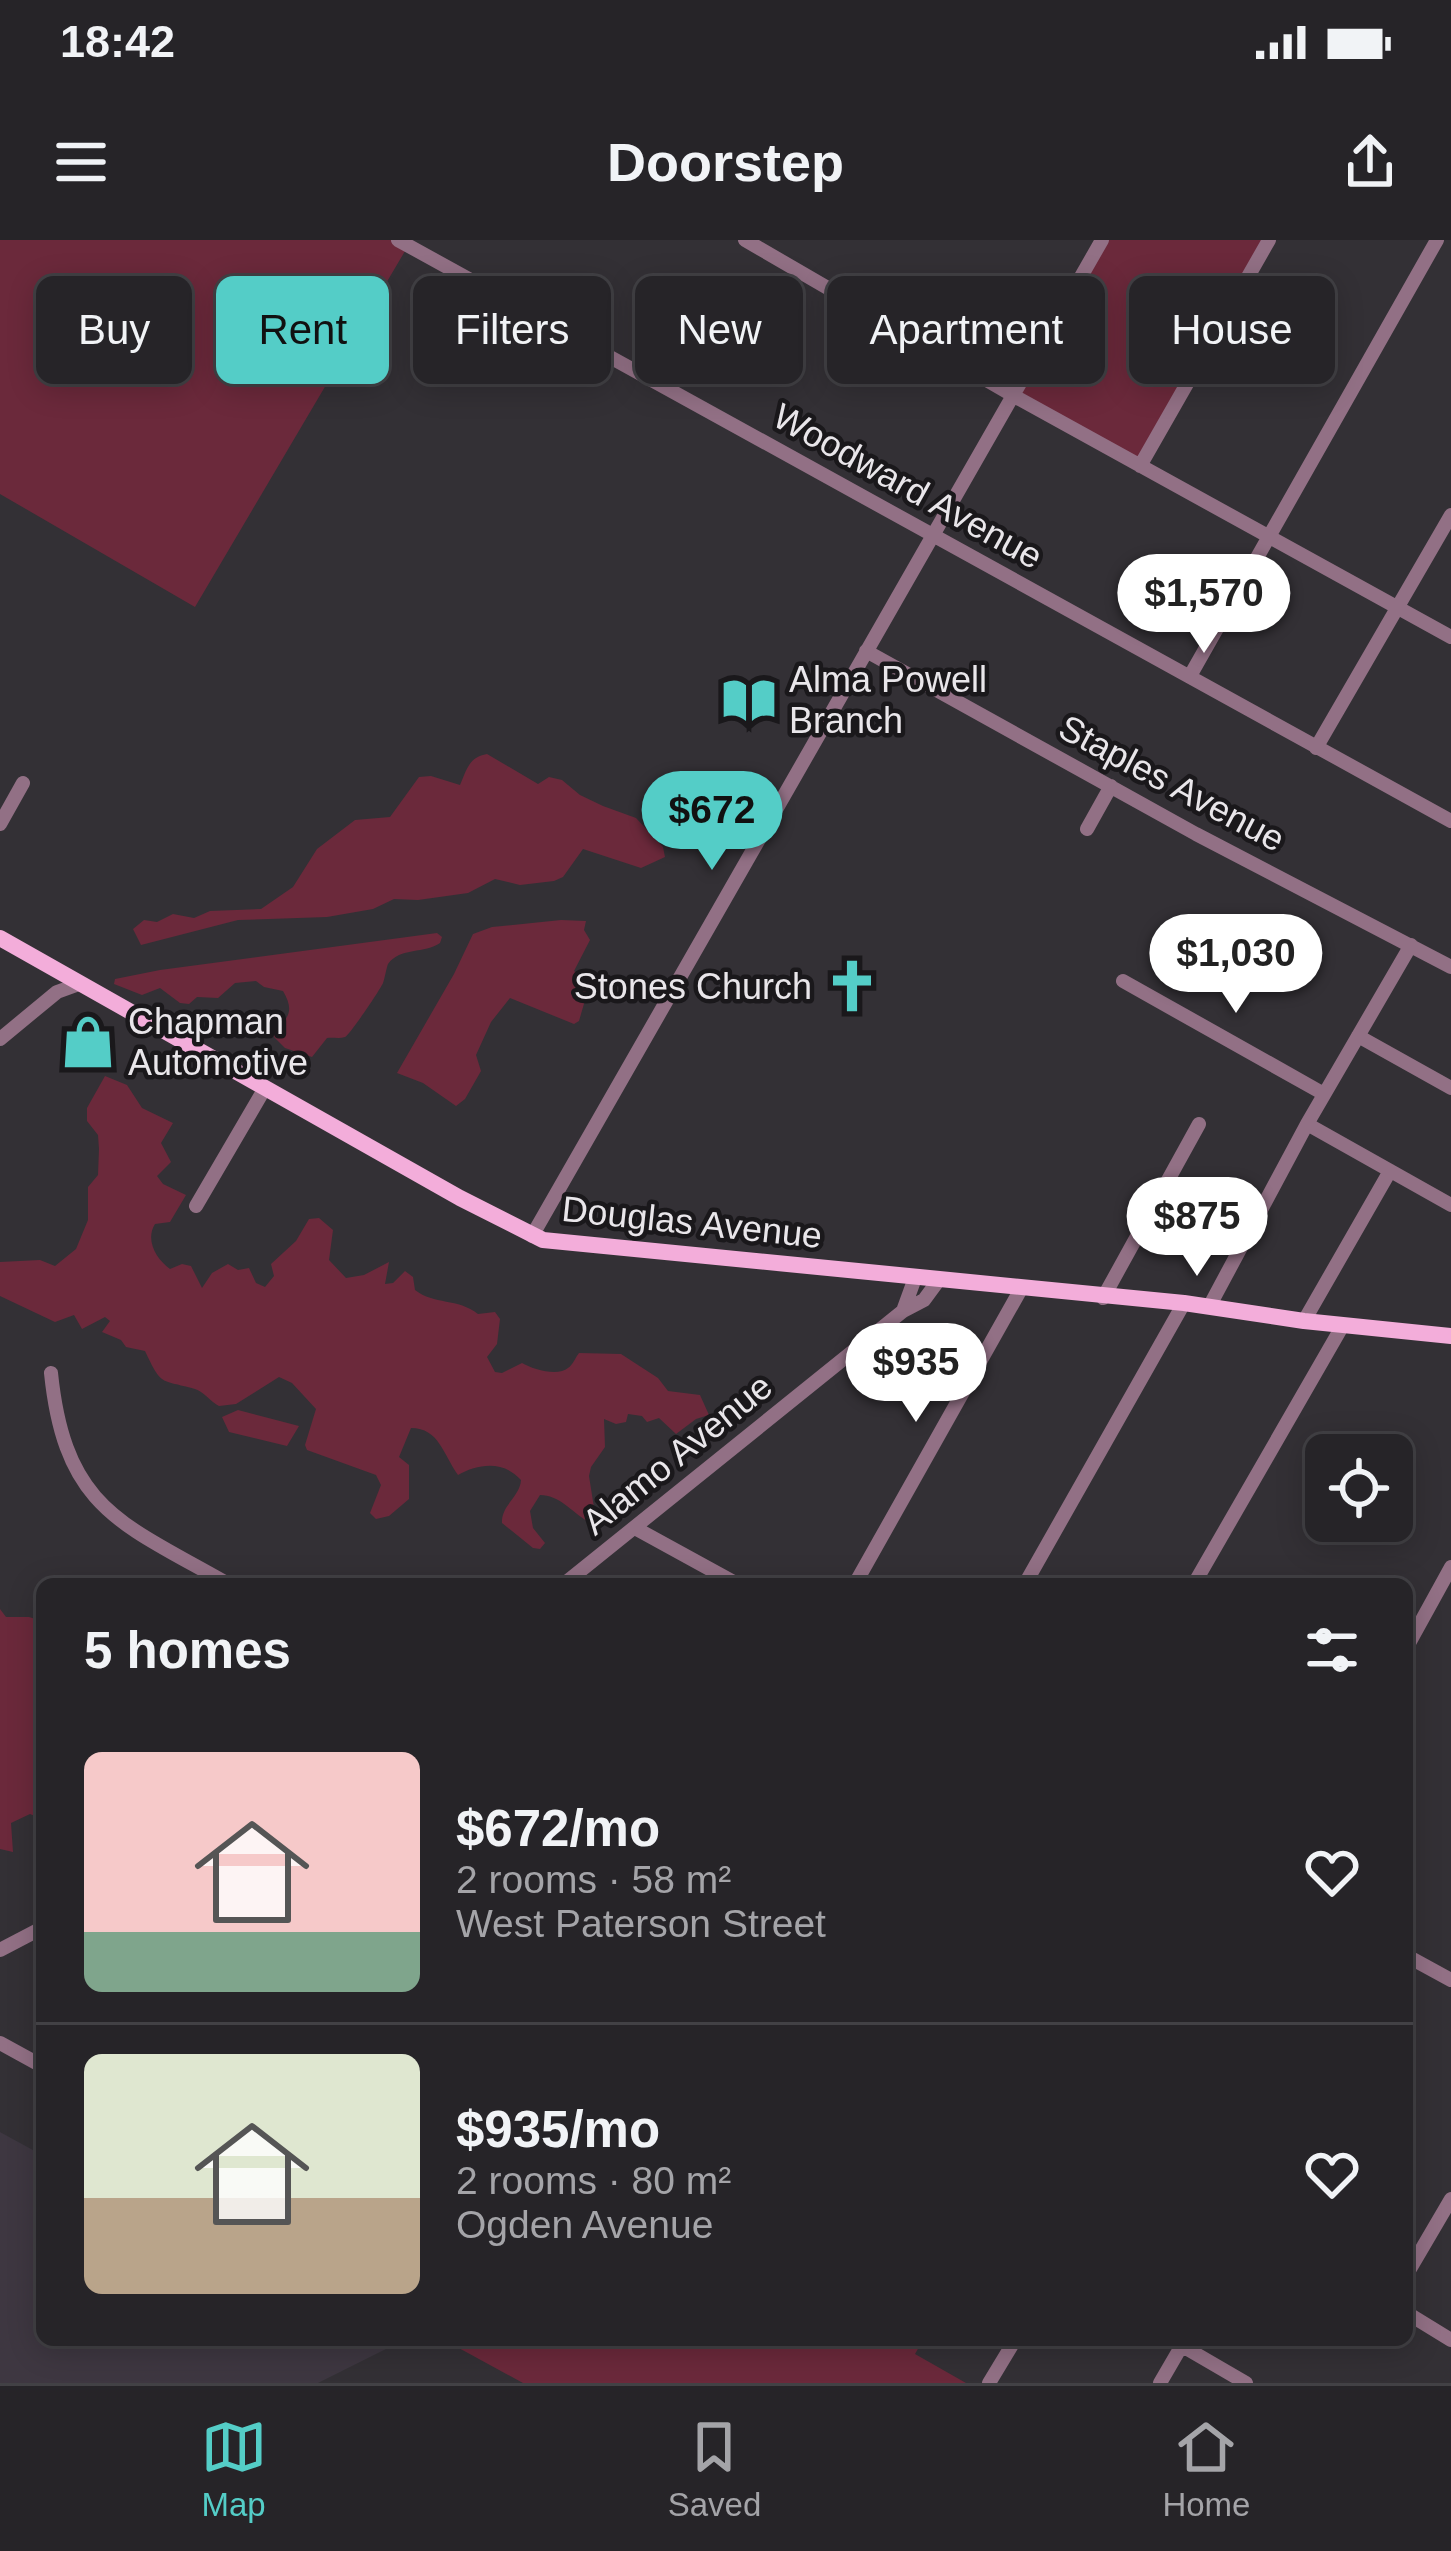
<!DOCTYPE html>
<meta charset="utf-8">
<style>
body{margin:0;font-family:Helvetica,sans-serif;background:#2e2c30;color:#f1f3f6;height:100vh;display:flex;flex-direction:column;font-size:45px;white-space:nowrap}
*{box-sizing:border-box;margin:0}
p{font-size:39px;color:#a4a4a8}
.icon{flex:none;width:66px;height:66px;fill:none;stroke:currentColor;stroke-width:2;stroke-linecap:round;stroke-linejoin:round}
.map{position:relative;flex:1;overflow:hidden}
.panel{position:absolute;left:36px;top:1338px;width:1377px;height:768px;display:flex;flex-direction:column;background:#262428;border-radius:18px;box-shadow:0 6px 30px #0003,0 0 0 3px #424145}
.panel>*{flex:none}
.hud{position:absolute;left:36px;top:36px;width:1380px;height:108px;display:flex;gap:24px}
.buttons{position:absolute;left:1305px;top:1194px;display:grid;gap:24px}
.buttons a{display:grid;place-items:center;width:108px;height:108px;border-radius:18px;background:#262428;box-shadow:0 6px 30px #0003,0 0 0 3px #424145;font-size:60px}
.price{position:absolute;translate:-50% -102px;padding:0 27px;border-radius:42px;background:#fff;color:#222;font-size:39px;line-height:78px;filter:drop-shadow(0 3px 6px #0008)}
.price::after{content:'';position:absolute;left:50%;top:72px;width:36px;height:27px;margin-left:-18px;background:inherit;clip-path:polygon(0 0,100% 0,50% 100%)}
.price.current{background:#54cdc7;color:#111}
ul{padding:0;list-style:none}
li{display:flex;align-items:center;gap:36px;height:300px;padding:0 48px}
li+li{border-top:3px solid #424145}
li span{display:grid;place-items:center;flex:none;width:336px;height:240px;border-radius:18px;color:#555}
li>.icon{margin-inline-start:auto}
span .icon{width:144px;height:144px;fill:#fffc;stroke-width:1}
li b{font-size:51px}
h2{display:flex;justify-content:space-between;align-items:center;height:144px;padding:0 48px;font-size:51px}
.pill{padding:0 42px;border-radius:18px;background:#262428;box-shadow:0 6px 30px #0003,0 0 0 3px #424145;font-size:42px;line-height:108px}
.pill.current{background:#54cdc7;color:#111}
.status{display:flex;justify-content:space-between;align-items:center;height:84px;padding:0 60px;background:#262428;direction:ltr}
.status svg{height:33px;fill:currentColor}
header{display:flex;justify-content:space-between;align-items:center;height:156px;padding:0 48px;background:#262428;font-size:54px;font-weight:700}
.tab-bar{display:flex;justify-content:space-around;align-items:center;height:168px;border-top:3px solid #424145;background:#262428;font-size:33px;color:#a4a4a8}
.tab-bar a{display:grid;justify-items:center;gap:6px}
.tab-bar .current{color:#54cdc7}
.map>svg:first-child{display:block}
.built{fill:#3e3741}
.green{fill:#6b293b}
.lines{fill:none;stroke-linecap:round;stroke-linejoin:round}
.minor{stroke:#927085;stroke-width:14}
.major{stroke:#f3adda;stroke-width:16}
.labels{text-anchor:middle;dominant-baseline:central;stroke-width:9;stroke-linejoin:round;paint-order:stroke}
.street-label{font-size:36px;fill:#e9e6ea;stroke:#1a181b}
.poi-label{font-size:36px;fill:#e9e6ea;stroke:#1a181b;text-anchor:start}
</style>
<div class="status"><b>18:42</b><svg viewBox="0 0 49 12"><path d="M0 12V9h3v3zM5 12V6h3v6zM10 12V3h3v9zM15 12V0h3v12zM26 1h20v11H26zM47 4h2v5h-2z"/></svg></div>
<header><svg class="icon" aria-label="menu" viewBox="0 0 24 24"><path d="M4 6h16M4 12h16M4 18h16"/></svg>Doorstep<svg class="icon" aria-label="share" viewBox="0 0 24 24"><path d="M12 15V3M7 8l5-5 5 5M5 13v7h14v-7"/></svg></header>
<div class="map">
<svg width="1451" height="2143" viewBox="0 0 1451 2143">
<rect width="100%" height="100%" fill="#333035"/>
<path class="built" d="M0,1892L42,1915V2100H381L392,2106L318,2143H0Z"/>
<path class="green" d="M0,0H398L408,6L195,367L0,254Z
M1103,0H1269L1140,226L1014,156Z
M487,514L538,544L549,537L562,540L580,555L603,566L636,578L663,607L665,617L641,628L583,609L563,637L554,641L520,645L495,639L468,653L418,660L394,659L373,669L327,677L238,680L141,705L133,689L144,680L157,682L173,674L194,678L210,671L261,669L293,647L317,609L355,580L390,577L419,537L431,536L460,545C467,529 469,517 487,514Z
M561,680L586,681L584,690L590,700L574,731L590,743L579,781L574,784L510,758L491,782L476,815L481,831L465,859L456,866L423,843L397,833L454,734L473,694L492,687Z
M437,693L442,697L440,703C425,714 400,707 388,724C387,726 384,741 383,743C380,750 349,796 345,797C339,799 333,797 327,798L312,817L285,808L274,797L273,789C290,780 294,769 283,751L264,747L256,741L235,743L218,758L197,757L189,764L180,763L160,748L142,755L114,744L115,739L160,730Z
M105,836L127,845L142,868L173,883L161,903L171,922L157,936L163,944L186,955L170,982L155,984C145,1000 156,1019 170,1029L182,1024L191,1026L202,1048L212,1033L228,1024L238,1030L249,1028L256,1043L265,1047L274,1036L271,1024L296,1001L309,979L319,978L333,990L329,1020L346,1038L364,1035L389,1022L385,1044L393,1043L405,1031L413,1037L415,1050C434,1065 458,1058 478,1074L495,1072L500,1079L497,1104L487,1117L495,1132L502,1133L522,1123C532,1129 558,1137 568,1128C573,1125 575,1118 579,1113L621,1114L658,1138L668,1151L700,1155L709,1175L696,1179L676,1194L659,1178L647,1182L642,1176L628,1174L626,1182L616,1184L604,1179L605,1207L591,1227L589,1236L595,1274L587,1281C571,1271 559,1255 540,1255L530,1271L533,1288L545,1303L540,1309L533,1308L502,1283C501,1265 520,1257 521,1240C503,1220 478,1224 458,1235C443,1214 439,1188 411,1188L399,1217L409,1225V1259L389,1276L376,1279L370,1273L381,1245L376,1235L307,1210L305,1205L316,1169L292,1143L279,1137L236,1164L219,1166C211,1162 203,1151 195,1149C160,1139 162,1147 145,1111L126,1107L121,1100L102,1092L110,1081L105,1077L82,1089L74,1075L55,1082L0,1056V1022L40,1020L55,1026L76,1009L88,980V947L98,935L99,909L98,895L87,881V868Z
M238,1170L299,1186L287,1206L229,1192L222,1177Z
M0,1369L6,1377H29L42,1381V1579L30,1574L11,1583L13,1612L0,1609Z
M923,2100L915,2114L966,2143H523L446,2101Z"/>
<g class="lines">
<path class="minor" d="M398,0L1451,581
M745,0L1014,156L1451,397
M1140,226L1269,0
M866,411L1196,594L1451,727
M1190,436L1437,0
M1316,508L1451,275
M0,584L23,543
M1087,589L1111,546
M1123,741L1324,854
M1358,796L1451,848
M0,799L57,752L79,744
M1307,884L1451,965
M196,966L265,848
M532,996L1102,0
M1103,1058L1199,884
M1209,1067L1307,884L1411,705
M903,1071L915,1038
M1304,1081L1390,931
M51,1133C65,1269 121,1283 228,1344
M635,1288L737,1344
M564,1344L903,1071L924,1060L938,1041
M855,1344L1021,1049
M1025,1344L1184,1063
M1194,1344L1343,1085
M1407,1407L1451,1327
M0,1710L42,1688
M1407,1716L1451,1740
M0,1803L42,1826
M1407,2034L1451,1959
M1407,2073L1451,2100
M1172,2100L1246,2143
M989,2143L1015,2100
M1160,2143L1185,2100"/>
<path class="major" d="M0,698L460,958L543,1000L1184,1063L1304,1081L1451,1096"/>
</g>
<defs>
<symbol id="library-bare" viewBox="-9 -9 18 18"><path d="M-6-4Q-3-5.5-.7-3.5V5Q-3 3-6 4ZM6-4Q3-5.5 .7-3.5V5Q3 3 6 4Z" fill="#54cdc7" stroke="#1a181b" stroke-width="2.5" paint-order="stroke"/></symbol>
<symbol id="church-bare" viewBox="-9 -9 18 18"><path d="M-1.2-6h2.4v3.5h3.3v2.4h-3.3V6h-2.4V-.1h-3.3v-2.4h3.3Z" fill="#54cdc7" stroke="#1a181b" stroke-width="2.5" paint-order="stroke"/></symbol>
<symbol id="shop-bare" viewBox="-9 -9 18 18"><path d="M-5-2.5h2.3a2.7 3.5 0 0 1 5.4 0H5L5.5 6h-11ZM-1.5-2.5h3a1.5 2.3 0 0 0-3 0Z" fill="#54cdc7" stroke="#1a181b" stroke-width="2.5" paint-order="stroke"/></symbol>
</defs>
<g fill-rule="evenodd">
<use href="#library-bare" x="711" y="422" width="76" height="76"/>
<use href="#church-bare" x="814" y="708" width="76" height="76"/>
<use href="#shop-bare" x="50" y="764" width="76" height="76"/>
</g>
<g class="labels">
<g class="street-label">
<text transform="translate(908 246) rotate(29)">Woodward Avenue</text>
<text transform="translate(1172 543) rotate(28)">Staples Avenue</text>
<text transform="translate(692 982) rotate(6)">Douglas Avenue</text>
<text transform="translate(677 1214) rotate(-39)">Alamo Avenue</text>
</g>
<g class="poi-label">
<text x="789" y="439">Alma Powell<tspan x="789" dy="41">Branch</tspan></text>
<text x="812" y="746" text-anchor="end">Stones Church</text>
<text x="128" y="781">Chapman<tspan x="128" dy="41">Automotive</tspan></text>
</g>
</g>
</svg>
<div class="buttons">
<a><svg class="icon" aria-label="locate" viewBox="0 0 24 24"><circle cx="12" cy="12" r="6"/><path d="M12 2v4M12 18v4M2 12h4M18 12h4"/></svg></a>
</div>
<b class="price" style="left:1204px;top:416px">$1,570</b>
<b class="price current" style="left:712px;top:633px">$672</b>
<b class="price" style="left:1236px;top:776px">$1,030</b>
<b class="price" style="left:1197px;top:1039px">$875</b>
<b class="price" style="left:916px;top:1185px">$935</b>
<div class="hud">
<a class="pill">Buy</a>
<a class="pill current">Rent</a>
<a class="pill">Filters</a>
<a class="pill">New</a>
<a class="pill">Apartment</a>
<a class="pill">House</a>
</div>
<section class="panel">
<h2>5 homes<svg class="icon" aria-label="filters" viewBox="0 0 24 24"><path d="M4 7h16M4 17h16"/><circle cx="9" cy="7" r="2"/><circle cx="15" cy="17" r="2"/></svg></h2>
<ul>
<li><span style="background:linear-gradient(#f6c9c9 75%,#7fa58c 0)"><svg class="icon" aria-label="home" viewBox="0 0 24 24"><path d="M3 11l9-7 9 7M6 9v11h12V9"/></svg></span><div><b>$672/mo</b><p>2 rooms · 58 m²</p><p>West Paterson Street</p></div><svg class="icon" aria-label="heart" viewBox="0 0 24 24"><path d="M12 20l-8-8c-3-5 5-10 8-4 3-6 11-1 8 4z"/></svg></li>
<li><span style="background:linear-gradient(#dfe7d0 60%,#b9a48a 0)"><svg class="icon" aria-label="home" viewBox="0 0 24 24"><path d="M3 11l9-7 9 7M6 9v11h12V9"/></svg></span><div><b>$935/mo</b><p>2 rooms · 80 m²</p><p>Ogden Avenue</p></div><svg class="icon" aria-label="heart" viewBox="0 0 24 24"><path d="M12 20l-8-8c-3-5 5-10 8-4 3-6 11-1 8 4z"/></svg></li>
</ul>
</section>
</div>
<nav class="tab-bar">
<a class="current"><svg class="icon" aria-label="map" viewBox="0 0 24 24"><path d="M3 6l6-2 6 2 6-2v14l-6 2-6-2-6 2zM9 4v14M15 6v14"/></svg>Map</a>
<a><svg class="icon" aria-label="saved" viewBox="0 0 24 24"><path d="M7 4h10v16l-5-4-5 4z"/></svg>Saved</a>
<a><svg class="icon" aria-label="home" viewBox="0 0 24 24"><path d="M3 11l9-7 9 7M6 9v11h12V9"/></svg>Home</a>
</nav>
